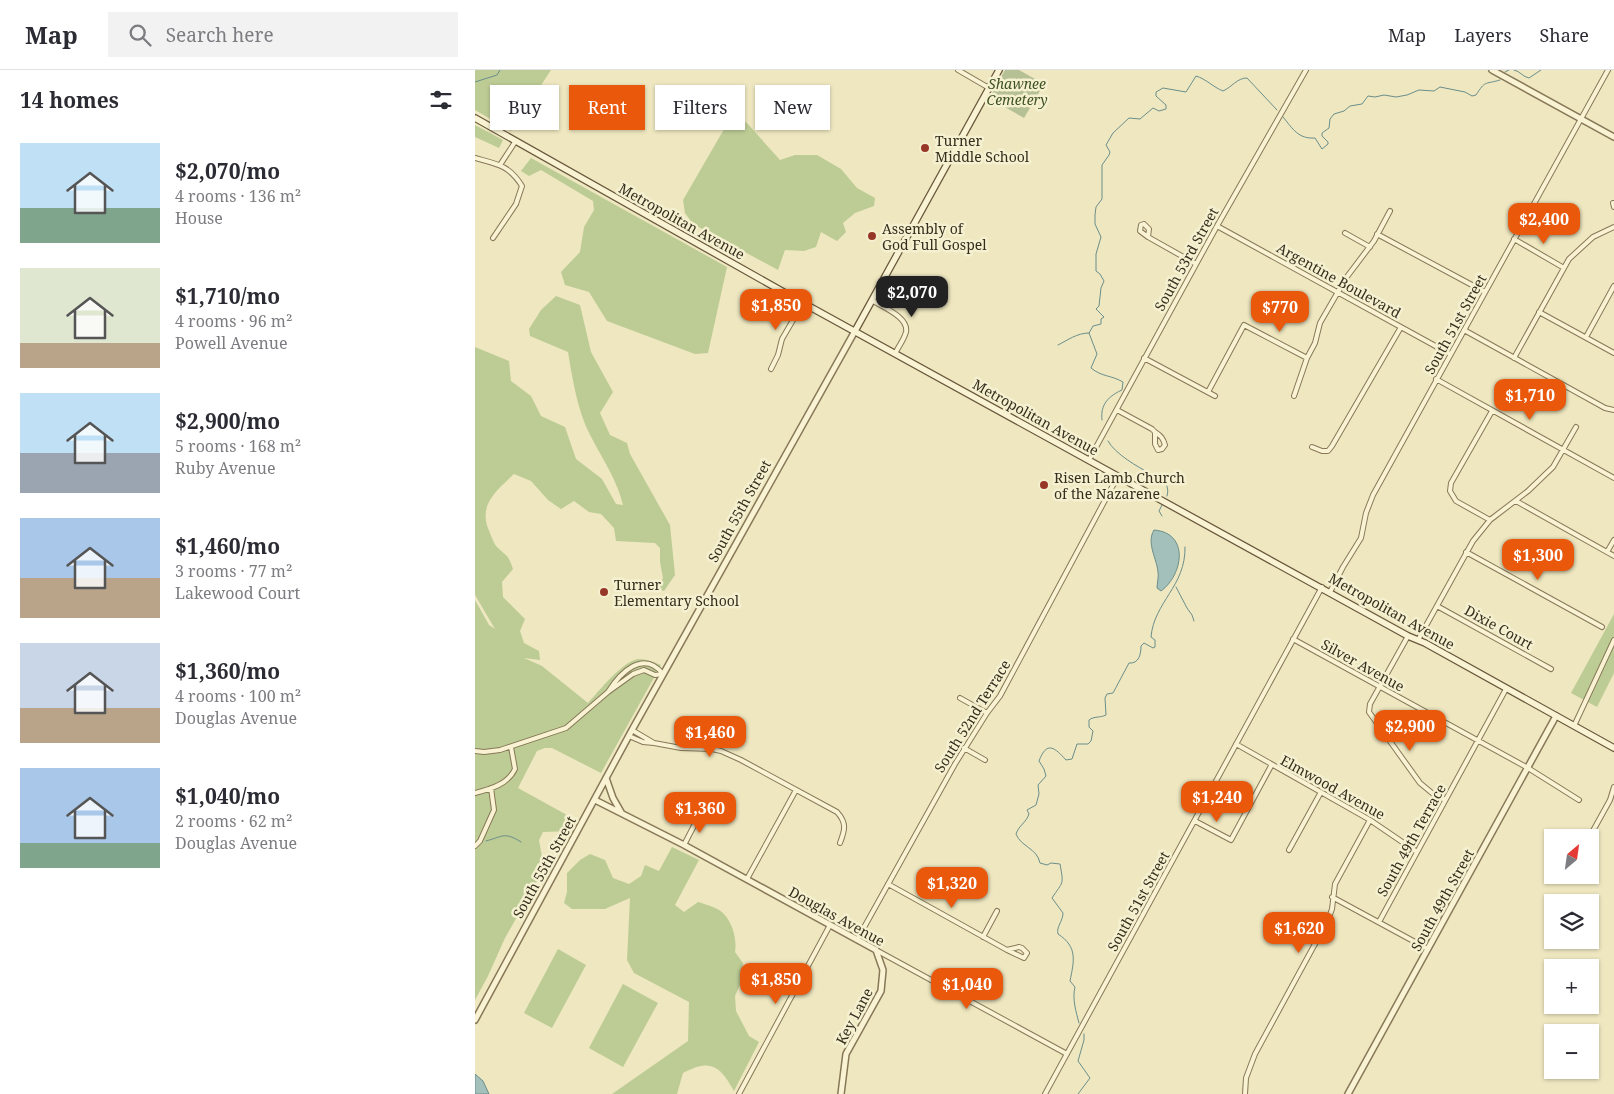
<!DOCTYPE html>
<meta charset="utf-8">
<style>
body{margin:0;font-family:"Noto Serif",serif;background:#f2f2f3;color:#2b2b33;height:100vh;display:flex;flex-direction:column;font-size:19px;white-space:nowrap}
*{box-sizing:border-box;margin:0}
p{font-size:16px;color:#7c7c81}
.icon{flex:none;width:28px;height:28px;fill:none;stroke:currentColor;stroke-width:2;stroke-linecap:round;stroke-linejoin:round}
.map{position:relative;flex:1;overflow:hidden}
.drawer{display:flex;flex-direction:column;background:#fff;width:475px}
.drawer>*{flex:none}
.banner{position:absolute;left:15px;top:15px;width:475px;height:45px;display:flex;gap:10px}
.needle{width:32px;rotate:29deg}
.fabs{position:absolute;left:1069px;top:759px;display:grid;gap:10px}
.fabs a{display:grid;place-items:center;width:55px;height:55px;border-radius:0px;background:#fff;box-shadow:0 1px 4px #0004;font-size:25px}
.price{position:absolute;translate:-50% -42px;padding:0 11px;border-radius:10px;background:#ea580c;color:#fff;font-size:16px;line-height:32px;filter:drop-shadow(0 1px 2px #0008)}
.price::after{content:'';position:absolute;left:50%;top:30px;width:15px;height:11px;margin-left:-8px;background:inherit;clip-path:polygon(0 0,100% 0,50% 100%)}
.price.on{background:#222;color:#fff}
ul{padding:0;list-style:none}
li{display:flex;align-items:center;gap:15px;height:125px;padding:0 20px}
li span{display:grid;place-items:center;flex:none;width:140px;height:100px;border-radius:0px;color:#555}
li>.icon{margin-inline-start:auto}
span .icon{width:60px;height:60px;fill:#fffc;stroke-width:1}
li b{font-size:21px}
h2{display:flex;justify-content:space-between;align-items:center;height:60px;padding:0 20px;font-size:21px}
.chip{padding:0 18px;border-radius:0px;background:#fff;box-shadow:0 1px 4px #0004;font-size:18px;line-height:45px}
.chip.on{background:#ea580c;color:#fff}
header{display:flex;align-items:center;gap:30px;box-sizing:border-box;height:70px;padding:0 25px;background:#fff;border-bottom:1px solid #e1e1e2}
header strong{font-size:24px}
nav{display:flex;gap:28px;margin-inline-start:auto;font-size:18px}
.search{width:350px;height:45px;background:#f2f2f3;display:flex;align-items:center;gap:12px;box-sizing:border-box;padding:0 18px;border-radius:0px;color:#7c7c81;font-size:19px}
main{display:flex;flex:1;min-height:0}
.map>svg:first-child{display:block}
.green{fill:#bdcc95}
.cemetery{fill:#b5c094}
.water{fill:#a3c0bb;stroke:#6b8e8a}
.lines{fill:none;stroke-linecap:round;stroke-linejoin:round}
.stream{stroke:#6b8e8a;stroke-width:1}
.minor-casing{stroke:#877858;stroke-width:6}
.tertiary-casing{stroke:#877858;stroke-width:8}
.secondary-casing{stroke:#69583c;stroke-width:8}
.minor{stroke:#f9f3d4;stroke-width:4}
.tertiary{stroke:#f9f3d4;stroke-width:5}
.secondary{stroke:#f9f3d4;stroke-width:5.5}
.poi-dot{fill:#963728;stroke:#f5f0d0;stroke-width:2}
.labels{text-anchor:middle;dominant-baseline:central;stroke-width:5;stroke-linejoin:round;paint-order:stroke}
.park-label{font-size:14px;font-style:italic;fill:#405323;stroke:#f5f0d0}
.poi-label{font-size:14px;fill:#362d1d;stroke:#f5f0d0;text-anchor:start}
.street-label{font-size:14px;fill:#362d1d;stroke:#f5f0d0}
</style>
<header>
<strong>Map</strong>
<div class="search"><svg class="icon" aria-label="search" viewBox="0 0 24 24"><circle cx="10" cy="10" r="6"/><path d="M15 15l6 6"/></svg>Search here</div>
<nav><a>Map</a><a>Layers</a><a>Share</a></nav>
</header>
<main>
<section class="drawer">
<h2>14 homes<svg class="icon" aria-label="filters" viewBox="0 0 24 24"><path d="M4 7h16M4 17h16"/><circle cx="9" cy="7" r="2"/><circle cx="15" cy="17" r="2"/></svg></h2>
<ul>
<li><span style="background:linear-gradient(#bfe0f5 65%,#7fa58c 0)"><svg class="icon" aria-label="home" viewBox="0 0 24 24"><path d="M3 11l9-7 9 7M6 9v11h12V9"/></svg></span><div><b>$2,070/mo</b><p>4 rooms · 136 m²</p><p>House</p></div></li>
<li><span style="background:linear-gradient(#dfe7d0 75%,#b9a48a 0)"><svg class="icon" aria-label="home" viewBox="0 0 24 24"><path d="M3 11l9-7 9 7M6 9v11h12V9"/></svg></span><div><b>$1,710/mo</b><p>4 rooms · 96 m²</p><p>Powell Avenue</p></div></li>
<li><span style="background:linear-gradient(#bfe0f5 60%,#9aa5b1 0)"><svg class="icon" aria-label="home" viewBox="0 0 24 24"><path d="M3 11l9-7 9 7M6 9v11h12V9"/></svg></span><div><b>$2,900/mo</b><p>5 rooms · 168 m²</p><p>Ruby Avenue</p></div></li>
<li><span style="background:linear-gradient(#a9c7e8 60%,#b9a48a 0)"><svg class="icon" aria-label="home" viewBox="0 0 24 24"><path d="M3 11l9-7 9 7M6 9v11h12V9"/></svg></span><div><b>$1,460/mo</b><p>3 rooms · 77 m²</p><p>Lakewood Court</p></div></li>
<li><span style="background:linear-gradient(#c9d6e8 65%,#b9a48a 0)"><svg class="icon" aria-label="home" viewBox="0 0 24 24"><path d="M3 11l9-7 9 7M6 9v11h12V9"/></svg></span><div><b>$1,360/mo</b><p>4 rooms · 100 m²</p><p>Douglas Avenue</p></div></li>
<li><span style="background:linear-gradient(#a9c7e8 75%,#7fa58c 0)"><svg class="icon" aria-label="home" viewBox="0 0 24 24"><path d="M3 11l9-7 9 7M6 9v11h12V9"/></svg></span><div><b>$1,040/mo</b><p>2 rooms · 62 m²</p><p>Douglas Avenue</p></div></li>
</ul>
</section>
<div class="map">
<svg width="1139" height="1024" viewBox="0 0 1139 1024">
<rect width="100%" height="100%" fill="#eee7c0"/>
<path class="green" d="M0,0H76L36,61L0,40Z
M271,52L305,90L320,85H342L366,99L382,118L400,128L399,136L380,143L368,153L371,162L362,171L346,162L341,177L329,181L310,180L303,200L218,154L210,143L208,130L252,54L264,60Z
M0,55L28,70L24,78L0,67Z
M56,88L252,197L233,283L220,284L132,251L114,222L90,215L86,202L105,182L109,157L119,140L118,131L66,100L54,106L46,101Z
M81,226L105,235L116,282L138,322L125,343L135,365L152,373L155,384L195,455L200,505L189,521L183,519L188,508L185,492V478L180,473L141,471L139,458L126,444L114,442L99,431L86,439L73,430L56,411L39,404C20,422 2,436 15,463C17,468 19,474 22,477C32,487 33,484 38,499L27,512L28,527L50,549L45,561L49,573L64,581L65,590L49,588L67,596L113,633C124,621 148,591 163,589C171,589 179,592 186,595L126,703L77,678H70L62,681L43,718L101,750L95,761L68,762L64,770L69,799L30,868L13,906L0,930V530L14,555L20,559L0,525V277L34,291L36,311L56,326L66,346L90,357L101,389L127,409L141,434L148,435C141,405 122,382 110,354C101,331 97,306 93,282L55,266L54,259L66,240Z
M1139,544V603L1122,637L1096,623Z
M197,777L224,790L200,835L209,842L223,832C232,835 242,837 249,844C258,854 262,870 260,882L268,893L267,910L260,926L261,941L274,966L284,972L259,1021C245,996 236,988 208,1003L202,1024H137L213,971L214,932L159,903L152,890L155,828L130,839H97L89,833L92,822V803L105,790L115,784L130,790L138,808L154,814L166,806L170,795L184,801Z
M83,879L111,895L77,958L49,943Z
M148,914L183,933L148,997L114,978Z"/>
<path class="cemetery" d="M530,0H544L569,14L549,48L514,28Z"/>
<path class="water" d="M679,460C715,463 708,505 686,521L682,518C682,513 684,507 683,502C682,489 671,473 679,460Z
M0,1004L8,1011L14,1024H0Z"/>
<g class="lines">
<path class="stream" d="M1039,0C1045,1 1048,7 1054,8L1066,0
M1030,2L1034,0
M0,12L22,5L25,0
M808,47C818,59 823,69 840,68L847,79L853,74V72L847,66V63L854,58L855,49L859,44L869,41L875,36L887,34L893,26L900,27L909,25L921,27L932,25L944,20L959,21L965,17L990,22L997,26L1001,25C1011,10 1008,15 1025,10
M583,275C593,270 602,263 614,263
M627,350C625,334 634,326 647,320L648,312C636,305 627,307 616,298L622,284L614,263L618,256L626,254V249L629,247L621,239L624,236L626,218L629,211L625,204L621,201V184L626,167L620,154V145L621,137L627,129V95L634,85L635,82L631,75L638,63L654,48L665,49L678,38L684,41L691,39V35L681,26V22L688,18L711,22L721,6C731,9 738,17 748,21C757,17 762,8 772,8L802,40
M633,371C640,384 663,397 676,404C679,406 684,406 687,408C692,412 694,421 692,426
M687,435L684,441L687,446
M701,517L712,538L717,545L719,551
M11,771C27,767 29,761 46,772
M604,953C601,942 597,928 600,917L595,911C599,891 603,877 583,864C581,857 588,851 588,843L577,828C588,811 589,816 585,794L576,793L572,795L565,793C562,778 546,777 541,764C544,755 551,753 554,744L552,740L561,735L564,724L563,715L571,706L569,699L564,691C572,670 580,678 591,690L597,689L602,674H613L616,671L618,661L614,657V650C619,646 625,648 631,645L630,628L632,624L638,623L654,593C664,594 666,584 666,576L669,573L678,578L680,577V570L676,567C679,532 711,516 710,477
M603,1024L615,1008L603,991L609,970V964"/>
<defs>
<path id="minor" d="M483,0L514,18
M0,88C22,94 34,95 47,116L41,134L18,168
M25,95L40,72
M1138,133L1139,137
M669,154L674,159L673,167L665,161L666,155Z
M742,156L975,284
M870,163L895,177
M902,164L1010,222
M673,167L721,194
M1039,169L1089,198
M397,230C407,237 434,247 431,262C429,270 423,277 420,284
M1064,242L1139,283
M989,260L1130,338L1139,340
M1111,267L1139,216
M669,288L740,326
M1039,288L1094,189L1118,167L1139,157
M296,299L303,285L307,269L328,233
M961,309L1139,408
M733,322L769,255L832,288
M819,326L832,288L840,273L845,253L871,208L899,171L915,141
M642,340L677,359L680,362V374L683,380L687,379L690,375C688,368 686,366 680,362
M837,377L847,381H853L857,376L926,257
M614,390L742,156L831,0
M1041,431L1139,486
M1015,450L981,431L975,421L976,413L1017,341
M991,482L1127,557
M1132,482L1139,470
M855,522L868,497L886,468L891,443L898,425L1133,0
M962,536L1076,599
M933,566L895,634L894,642L945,713L957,723L970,730
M818,569L1053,698L1104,730
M943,570L998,471L1015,450L1053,421L1078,397L1101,357
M485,628L512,643
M1099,656L1139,570
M154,666L168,672L179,673L157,660
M179,673L206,678L237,679L246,681L266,690L362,742C372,753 370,760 365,773
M761,674L895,750L942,782
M489,678L510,690
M0,681L9,682L25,680L91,658L133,622L158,604L169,600L180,605L188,604C168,579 145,603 133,622
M0,723C16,719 33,714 40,699L36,677
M720,751L756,770L796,696
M1114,768L1135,730L1139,717
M209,775L225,744
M0,776L5,771L19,740L16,718
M814,780L846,722
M272,809L321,720
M413,814L532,880
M857,827L953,879
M904,852L1031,619
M508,867L522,841
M382,870L480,694L512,643L525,626L643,406
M544,877L547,878L552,883L549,888L532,880Z
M401,880L592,984
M264,1024L355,855
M570,1024L847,517
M770,1024L771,1008L780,984L853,850L857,839L860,814L895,750"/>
<path id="tertiary" d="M1017,0L1139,67
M131,708L138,728L146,742
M120,730L209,775L401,880L408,900L406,921L371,984L366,1024
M0,950L157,660L380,261
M873,1024L1081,646"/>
<path id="secondary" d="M0,48L328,233L933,566L950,573L1139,678
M380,261L524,0"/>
</defs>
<use href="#minor" class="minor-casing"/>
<use href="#tertiary" class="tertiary-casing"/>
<use href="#secondary" class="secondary-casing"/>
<use href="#minor" class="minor"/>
<use href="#tertiary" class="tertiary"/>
<use href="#secondary" class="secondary"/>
</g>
<g class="poi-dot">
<circle cx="450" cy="78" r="5"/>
<circle cx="397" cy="166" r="5"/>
<circle cx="569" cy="415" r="5"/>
<circle cx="129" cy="522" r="5"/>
</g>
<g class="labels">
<g class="park-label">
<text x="542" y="13">Shawnee<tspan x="542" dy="16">Cemetery</tspan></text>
</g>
<g class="poi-label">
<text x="460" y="70">Turner<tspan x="460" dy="16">Middle School</tspan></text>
<text x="407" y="158">Assembly of<tspan x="407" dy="16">God Full Gospel</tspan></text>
<text x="579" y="407">Risen Lamb Church<tspan x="579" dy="16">of the Nazarene</tspan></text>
<text x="139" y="514">Turner<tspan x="139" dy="16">Elementary School</tspan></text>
</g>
<g class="street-label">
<text transform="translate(207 151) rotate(29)">Metropolitan Avenue</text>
<text transform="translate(711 189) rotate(-61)">South 53rd Street</text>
<text transform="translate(864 210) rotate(29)">Argentine Boulevard</text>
<text transform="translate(980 254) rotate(-61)">South 51st Street</text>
<text transform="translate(561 347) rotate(29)">Metropolitan Avenue</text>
<text transform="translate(264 441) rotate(-61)">South 55th Street</text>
<text transform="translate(917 541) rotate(29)">Metropolitan Avenue</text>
<text transform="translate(1024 557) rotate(29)">Dixie Court</text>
<text transform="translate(888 595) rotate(29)">Silver Avenue</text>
<text transform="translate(497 646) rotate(-58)">South 52nd Terrace</text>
<text transform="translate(858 717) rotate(29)">Elmwood Avenue</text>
<text transform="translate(936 770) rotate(-61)">South 49th Terrace</text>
<text transform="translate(69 797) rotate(-61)">South 55th Street</text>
<text transform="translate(967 830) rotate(-61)">South 49th Street</text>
<text transform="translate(663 831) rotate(-61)">South 51st Street</text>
<text transform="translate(362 846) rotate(29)">Douglas Avenue</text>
<text transform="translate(379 946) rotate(-62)">Key Lane</text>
</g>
</g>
</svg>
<div class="fabs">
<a><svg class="needle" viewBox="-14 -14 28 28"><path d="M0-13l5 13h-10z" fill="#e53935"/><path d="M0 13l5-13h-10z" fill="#7c7c81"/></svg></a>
<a><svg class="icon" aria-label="layers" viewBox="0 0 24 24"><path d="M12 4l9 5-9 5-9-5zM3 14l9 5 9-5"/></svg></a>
<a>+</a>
<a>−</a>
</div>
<b class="price" style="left:1069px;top:175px">$2,400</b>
<b class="price on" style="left:437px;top:248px">$2,070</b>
<b class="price" style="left:301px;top:261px">$1,850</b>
<b class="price" style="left:805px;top:263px">$770</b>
<b class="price" style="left:1055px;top:351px">$1,710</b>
<b class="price" style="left:1063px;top:511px">$1,300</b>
<b class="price" style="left:935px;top:682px">$2,900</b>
<b class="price" style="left:235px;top:688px">$1,460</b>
<b class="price" style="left:742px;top:753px">$1,240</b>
<b class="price" style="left:225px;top:764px">$1,360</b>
<b class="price" style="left:477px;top:839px">$1,320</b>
<b class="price" style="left:824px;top:884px">$1,620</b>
<b class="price" style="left:301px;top:935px">$1,850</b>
<b class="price" style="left:492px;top:940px">$1,040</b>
<div class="banner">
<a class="chip">Buy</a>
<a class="chip on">Rent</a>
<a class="chip">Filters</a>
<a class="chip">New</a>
</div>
</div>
</main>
